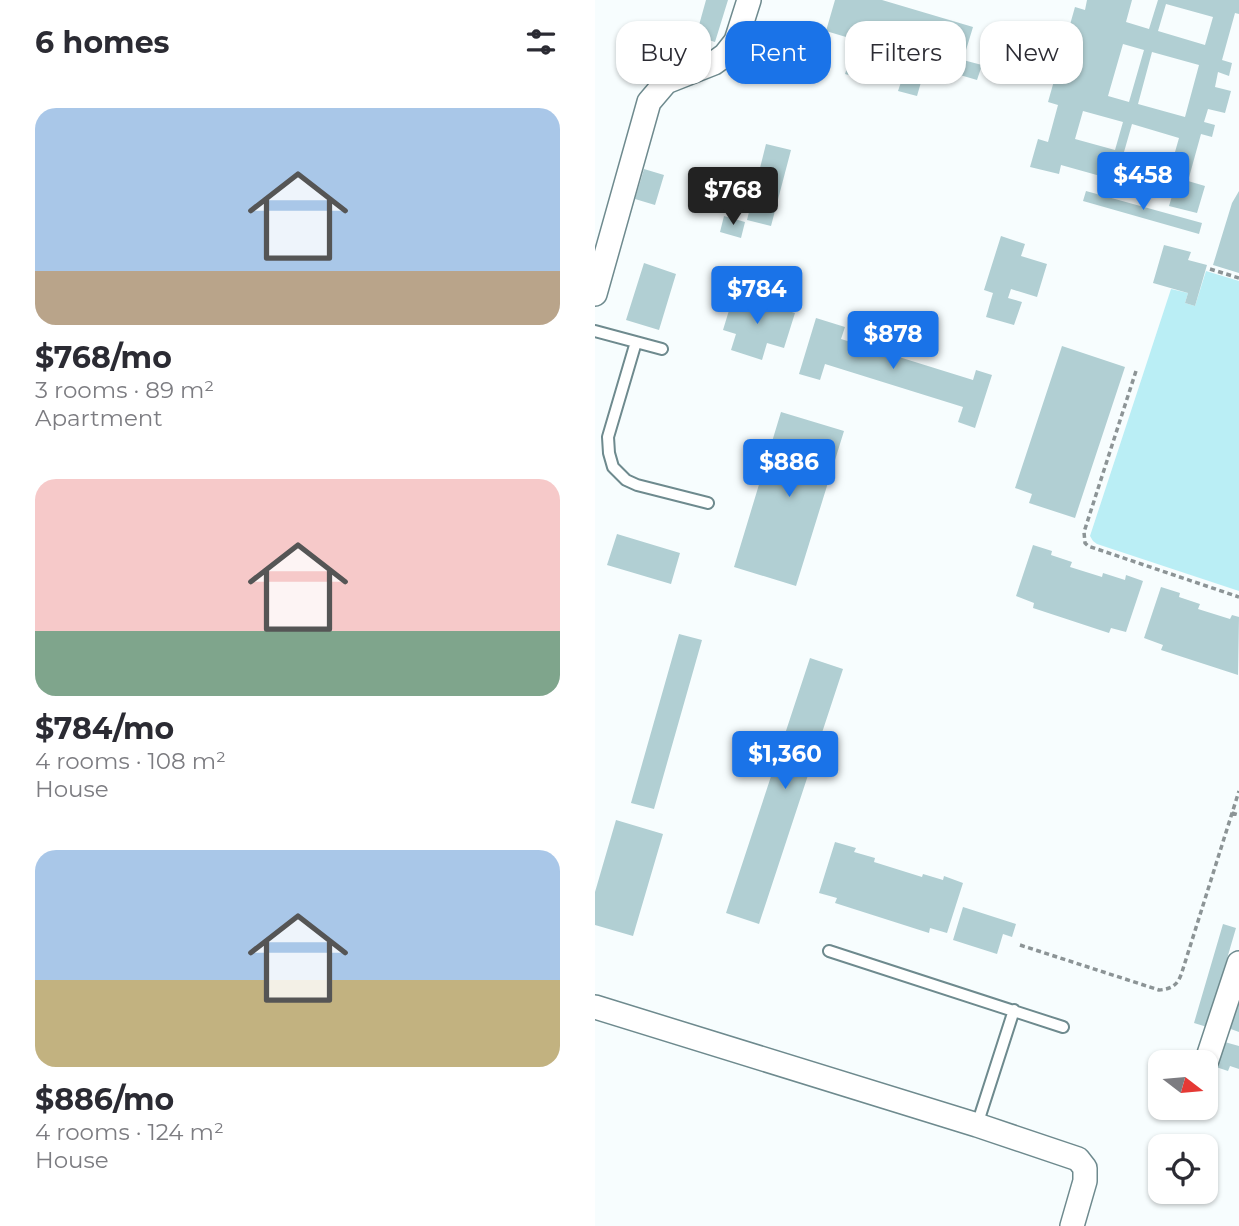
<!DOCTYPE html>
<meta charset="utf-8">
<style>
body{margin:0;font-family:Montserrat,sans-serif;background:#f7f7f7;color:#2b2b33;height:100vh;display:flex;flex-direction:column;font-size:26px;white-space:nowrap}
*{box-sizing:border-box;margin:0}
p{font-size:23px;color:#7c7c81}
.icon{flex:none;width:38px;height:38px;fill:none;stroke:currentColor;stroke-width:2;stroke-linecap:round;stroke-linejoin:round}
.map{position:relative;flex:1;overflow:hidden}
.panel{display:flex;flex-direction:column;background:#fff;width:595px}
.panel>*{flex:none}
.guide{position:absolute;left:21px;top:21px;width:518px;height:63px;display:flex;gap:14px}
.needle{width:46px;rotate:106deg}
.controls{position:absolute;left:553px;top:1050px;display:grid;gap:14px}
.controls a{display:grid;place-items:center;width:70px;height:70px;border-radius:14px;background:#fff;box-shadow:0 2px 5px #0004;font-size:35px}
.price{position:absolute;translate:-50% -60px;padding:0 16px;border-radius:7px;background:#1a73e8;color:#fff;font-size:23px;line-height:46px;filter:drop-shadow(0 2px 4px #0008)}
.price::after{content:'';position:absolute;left:50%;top:42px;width:21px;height:16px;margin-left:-10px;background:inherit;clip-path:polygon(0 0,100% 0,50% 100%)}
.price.selected{background:#222;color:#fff}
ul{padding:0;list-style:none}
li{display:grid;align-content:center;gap:14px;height:371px;padding:0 35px}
li span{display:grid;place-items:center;height:217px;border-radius:21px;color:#555}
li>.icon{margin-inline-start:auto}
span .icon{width:126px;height:126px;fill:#fffc;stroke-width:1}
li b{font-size:30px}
h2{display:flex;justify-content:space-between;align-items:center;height:84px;padding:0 35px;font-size:30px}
.pill{padding:0 24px;border-radius:21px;background:#fff;box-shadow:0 2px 5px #0004;font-size:24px;line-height:63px}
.pill.selected{background:#1a73e8;color:#fff}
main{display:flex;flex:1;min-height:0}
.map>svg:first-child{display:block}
.green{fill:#baeef5}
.building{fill:#b1cfd3;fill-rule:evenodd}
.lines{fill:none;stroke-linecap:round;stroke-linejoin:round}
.service-casing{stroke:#6e8a8e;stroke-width:14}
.minor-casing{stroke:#6e8a8e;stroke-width:26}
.path{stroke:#8c9496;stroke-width:3.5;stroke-dasharray:5 3.5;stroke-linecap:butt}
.service{stroke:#fff;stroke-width:10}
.minor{stroke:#fff;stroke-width:23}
</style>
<main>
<section class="panel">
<h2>6 homes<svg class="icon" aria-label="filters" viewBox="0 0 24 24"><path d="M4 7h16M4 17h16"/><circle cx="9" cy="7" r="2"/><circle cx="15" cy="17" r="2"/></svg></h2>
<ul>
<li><span style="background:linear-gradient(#a9c7e8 75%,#b9a48a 0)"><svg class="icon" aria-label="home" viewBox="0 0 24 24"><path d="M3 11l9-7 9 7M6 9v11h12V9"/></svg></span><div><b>$768/mo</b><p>3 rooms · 89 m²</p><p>Apartment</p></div></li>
<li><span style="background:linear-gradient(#f6c9c9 70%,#7fa58c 0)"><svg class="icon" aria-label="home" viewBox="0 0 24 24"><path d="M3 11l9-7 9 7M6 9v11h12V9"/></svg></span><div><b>$784/mo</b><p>4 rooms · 108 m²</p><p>House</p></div></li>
<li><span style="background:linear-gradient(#a9c7e8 60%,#c2b280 0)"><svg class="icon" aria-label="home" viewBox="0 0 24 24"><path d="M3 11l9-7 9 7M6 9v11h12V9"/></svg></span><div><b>$886/mo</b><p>4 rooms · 124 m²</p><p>House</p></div></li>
</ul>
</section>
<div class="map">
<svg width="644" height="1226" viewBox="0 0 644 1226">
<rect width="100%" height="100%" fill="#f7fdfe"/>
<path class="green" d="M611,271L644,281V591L502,544L498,541L495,536L576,289L593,293L590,303L600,306Z"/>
<path class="building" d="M111,0H133L120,42L101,36Z
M240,0H287L378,27L368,60L387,65L382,80L331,65L322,96L303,91L311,67L277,57L270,80L250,74L261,40L231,31Z
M492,0H537L531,22L554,29L563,0H644V14L640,13L627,60L637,63L634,76L623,72L620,87L636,91L630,113L613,109L609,122L620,125L617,137L606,134L593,181L610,186L602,213L574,206L577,196L466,165L464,174L435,167L443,139L453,142L463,105L453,102L480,7L490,10ZM571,4L618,17L610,45L563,31ZM528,44L549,50L534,102L513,96ZM557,52L604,65L590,117L543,104ZM488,111L528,122L520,150L480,139ZM537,124L584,138L576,166L529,152Z
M171,144L196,150L176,226L152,220Z
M49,169L69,175L60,205L40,199Z
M491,191L607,223L604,234L488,201Z
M644,191V273L618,265L637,203Z
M129,216L150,222L146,238L125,232Z
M406,236L430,244L426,256L452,264L442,297L416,289L413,298L427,302L419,325L391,317L398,293L389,290Z
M569,245L596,252L593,260L612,265L600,306L590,303L593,293L558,283Z
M49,263L81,274L64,330L31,320Z
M139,294L200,313L189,348L172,343L167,360L136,350L141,334L128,330Z
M221,318L250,327L246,339L378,380L381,370L397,375L380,428L363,422L368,407L230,364L225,380L204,374Z
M467,346L530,367L480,518L434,503L437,494L420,488Z
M186,412L249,431L201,586L139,567Z
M22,534L85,553L76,584L12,565Z
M438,545L457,551L456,555L477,562L475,567L507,577L508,573L530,580L531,575L548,581L531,632L516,628L514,633L438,608L439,603L421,596Z
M566,587L585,593L584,597L605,604L603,609L635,619L637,615L644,617L643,675L566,650L568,645L549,638Z
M84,634L107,640L59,809L36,803Z
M215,658L248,669L164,924L131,913Z
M21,820L68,834L38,936L0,925V892Z
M240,842L261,848L259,852L280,858L279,862L327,877L328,874L348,880L349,876L368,883L352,933L335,928L334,933L240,903L242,898L224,893Z
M368,907L421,924L417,937L408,934L402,954L358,940Z
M628,924L641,928L612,1027L599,1023Z
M644,993V1032L633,1028Z
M626,1041L644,1046V1069L635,1066L633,1071L618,1066Z"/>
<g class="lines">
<defs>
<path id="service" d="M0,331L67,349
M41,342L13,437L14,453L18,467L31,480L42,485L113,503
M234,951L468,1027
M382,1125L419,1010"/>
<path id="minor" d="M0,294L54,102L71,82L119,63L130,55L141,41L154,0
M0,1007L382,1125L483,1159L490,1168V1181L477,1226
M612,1060L644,963"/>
</defs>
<use href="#service" class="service-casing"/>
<use href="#minor" class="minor-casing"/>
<path class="path" d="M615,269L644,278
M541,371L489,532L490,543L493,546L644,597
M637,813L644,815
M425,945L564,990C577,989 583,985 587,972L644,791"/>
<use href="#service" class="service"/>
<use href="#minor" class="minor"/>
</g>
</svg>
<div class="controls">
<a><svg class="needle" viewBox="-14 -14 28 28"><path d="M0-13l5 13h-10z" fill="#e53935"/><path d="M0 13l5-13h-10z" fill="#7c7c81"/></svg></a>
<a><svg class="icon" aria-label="locate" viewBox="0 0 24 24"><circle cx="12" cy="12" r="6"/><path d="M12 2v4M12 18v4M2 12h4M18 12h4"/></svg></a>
</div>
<b class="price" style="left:548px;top:212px">$458</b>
<b class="price selected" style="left:138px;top:227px">$768</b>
<b class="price" style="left:162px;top:326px">$784</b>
<b class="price" style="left:298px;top:371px">$878</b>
<b class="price" style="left:194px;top:499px">$886</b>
<b class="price" style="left:190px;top:791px">$1,360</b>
<div class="guide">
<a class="pill">Buy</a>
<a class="pill selected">Rent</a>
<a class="pill">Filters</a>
<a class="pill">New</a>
</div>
</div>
</main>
